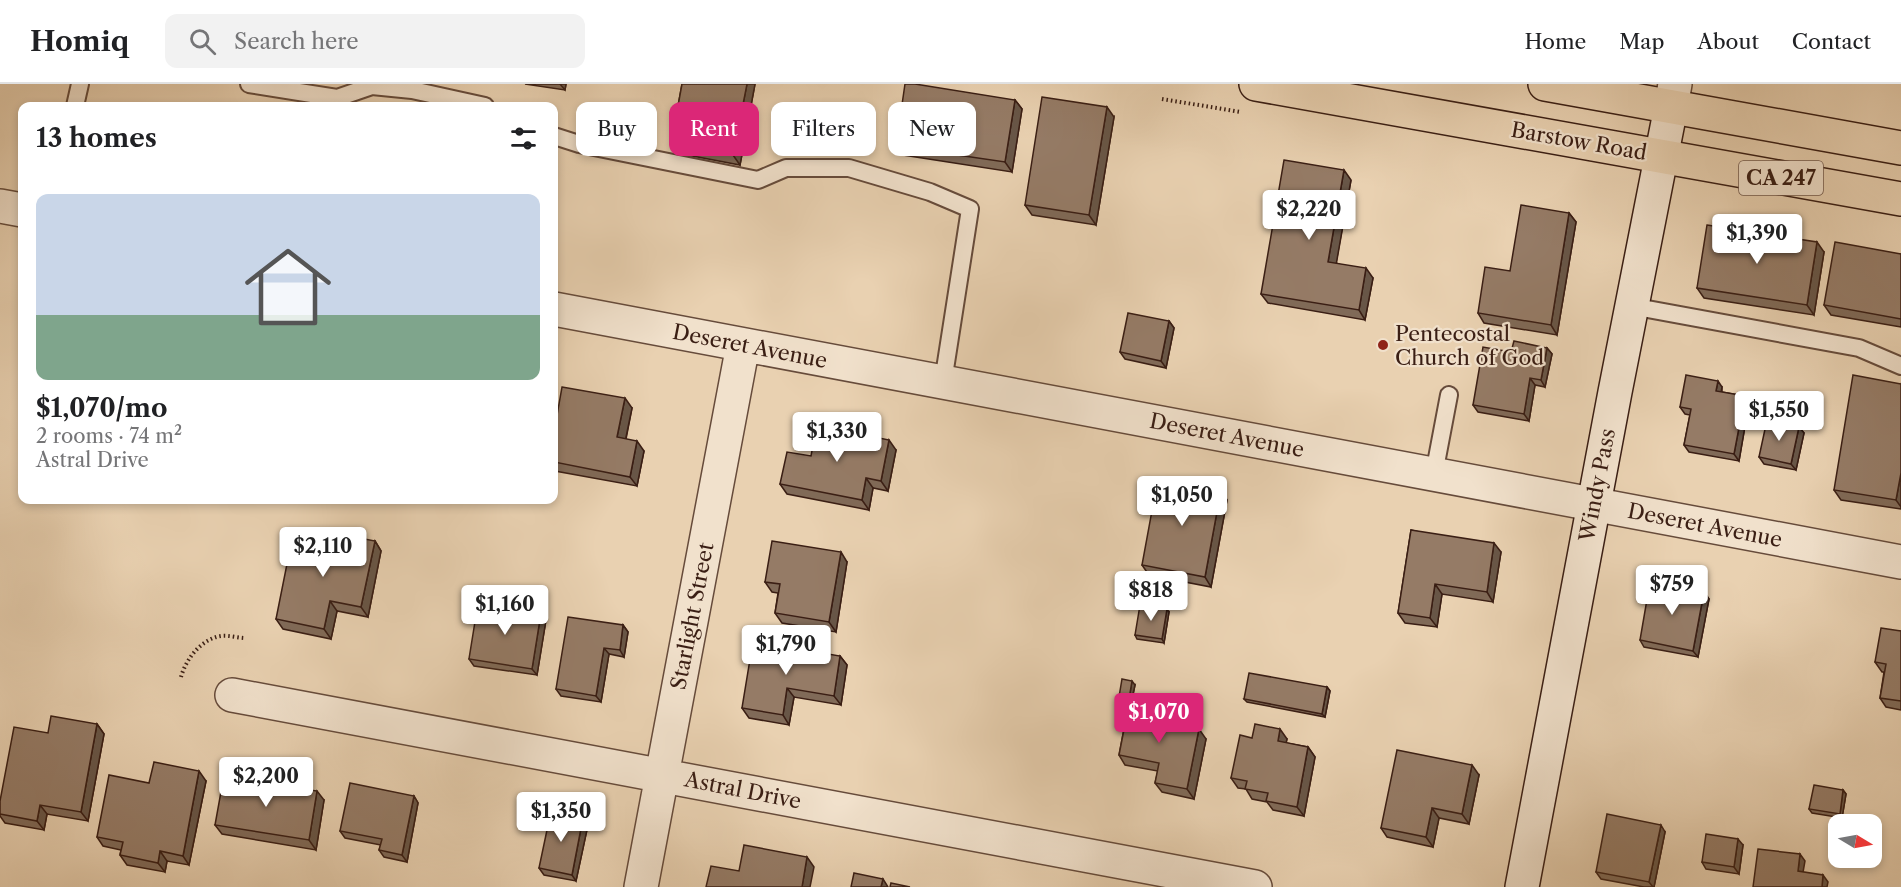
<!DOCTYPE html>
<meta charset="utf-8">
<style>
body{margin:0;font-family:"Libre Caslon Text",serif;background:#f2f2f2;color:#202124;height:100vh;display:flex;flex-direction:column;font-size:22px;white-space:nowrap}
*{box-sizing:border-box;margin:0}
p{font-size:20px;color:#757577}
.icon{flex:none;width:33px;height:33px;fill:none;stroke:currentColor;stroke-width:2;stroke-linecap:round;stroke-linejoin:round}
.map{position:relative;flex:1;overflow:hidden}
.drawer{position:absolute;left:18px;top:18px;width:540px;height:402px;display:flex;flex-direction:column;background:#fff;border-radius:12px;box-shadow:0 3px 9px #0003}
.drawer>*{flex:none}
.banner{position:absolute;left:576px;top:18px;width:570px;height:54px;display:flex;gap:12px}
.needle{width:39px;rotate:100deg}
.controls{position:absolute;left:1828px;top:730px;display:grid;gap:12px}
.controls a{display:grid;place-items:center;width:54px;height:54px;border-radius:12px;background:#fff;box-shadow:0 3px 9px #0003;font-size:30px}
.price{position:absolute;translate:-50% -51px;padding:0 14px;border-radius:6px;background:#fff;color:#222;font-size:20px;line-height:39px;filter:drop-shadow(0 2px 3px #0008)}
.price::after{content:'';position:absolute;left:50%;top:36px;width:18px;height:14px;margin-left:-9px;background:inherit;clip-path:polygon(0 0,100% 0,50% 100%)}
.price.active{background:#db2777;color:#fff}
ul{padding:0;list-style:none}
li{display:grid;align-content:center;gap:12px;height:318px;padding:0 18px}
li span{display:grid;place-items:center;height:186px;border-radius:12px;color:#555}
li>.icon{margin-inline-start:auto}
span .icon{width:108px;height:108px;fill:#fffc;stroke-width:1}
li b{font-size:26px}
h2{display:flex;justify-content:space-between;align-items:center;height:72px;padding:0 18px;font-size:26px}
.tag{padding:0 21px;border-radius:12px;background:#fff;box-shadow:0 3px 9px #0003;font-size:21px;line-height:54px}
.tag.active{background:#db2777;color:#fff}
header{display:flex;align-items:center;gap:36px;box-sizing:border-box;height:84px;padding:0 30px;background:#fff;border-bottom:2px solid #e0e0e0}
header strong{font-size:28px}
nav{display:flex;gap:33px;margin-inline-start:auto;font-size:21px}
.search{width:420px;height:54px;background:#f2f2f2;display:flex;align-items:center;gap:15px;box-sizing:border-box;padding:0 21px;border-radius:12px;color:#757577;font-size:22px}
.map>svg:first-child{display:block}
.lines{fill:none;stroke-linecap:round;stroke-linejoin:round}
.lane-casing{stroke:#664b3b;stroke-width:20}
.street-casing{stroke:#664b3b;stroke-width:36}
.secondary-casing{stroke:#3a1e14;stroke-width:36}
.primary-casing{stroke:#3a1e14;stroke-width:36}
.path{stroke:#3a1e14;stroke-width:4;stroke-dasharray:1.5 3;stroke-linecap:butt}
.lane{stroke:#f1e1cc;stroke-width:16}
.street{stroke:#f1e1cc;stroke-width:33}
.secondary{stroke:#f1e1cc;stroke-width:33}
.primary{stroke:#e9d1b1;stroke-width:33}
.wall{fill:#806a58;stroke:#3a1e14;stroke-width:1.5}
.shaded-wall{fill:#685647;stroke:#3a1e14;stroke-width:1.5}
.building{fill:#957b66;stroke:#3a1e14;stroke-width:1.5}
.poi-dot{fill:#8f2418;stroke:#f1e1cc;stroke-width:2}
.labels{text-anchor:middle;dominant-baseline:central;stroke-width:4.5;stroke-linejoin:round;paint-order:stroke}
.shield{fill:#f1e1cc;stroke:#71584b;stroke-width:1.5}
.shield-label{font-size:20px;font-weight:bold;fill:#3a1e14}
.street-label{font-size:21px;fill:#3a1e14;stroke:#f1e1cc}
.poi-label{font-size:21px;fill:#3a1e14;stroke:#f1e1cc;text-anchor:start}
</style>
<header>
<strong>Homiq</strong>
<div class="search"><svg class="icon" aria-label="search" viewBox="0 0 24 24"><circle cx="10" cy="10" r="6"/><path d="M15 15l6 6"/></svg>Search here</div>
<nav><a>Home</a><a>Map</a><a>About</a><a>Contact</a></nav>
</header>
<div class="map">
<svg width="1901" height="803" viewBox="0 0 1901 803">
<rect width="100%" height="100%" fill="#e9d1b1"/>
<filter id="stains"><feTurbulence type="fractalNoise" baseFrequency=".00333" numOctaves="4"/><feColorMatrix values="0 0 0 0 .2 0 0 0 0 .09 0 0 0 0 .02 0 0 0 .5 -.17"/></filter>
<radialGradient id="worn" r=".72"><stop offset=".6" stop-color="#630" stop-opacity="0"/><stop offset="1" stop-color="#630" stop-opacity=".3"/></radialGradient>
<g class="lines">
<defs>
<path id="lane" d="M249,0L337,14L372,2L412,6L485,22
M75,22L80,0
M554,52L579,60L758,96L786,84H849L930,108L970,125L943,298
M1631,222L1859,264L1901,282
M1434,390L1449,311"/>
<path id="street" d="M1671,23L1675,0
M0,122L22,126
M554,225L1901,478
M232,611L1255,803
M641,803L743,261"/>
<path id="secondary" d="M1522,803L1615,308L1671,23"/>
<path id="primary" d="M1256,0L1901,115
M1545,0L1901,64"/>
</defs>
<use href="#lane" class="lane-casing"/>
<use href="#street" class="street-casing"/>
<use href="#secondary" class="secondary-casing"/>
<use href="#primary" class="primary-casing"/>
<path class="path" d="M1162,15L1241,28
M181,593C186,575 201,555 221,552C229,551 238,554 246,554"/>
<use href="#lane" class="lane"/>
<use href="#street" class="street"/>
<use href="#secondary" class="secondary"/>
<use href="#primary" class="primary"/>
</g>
<path class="wall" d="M525,0H566L565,6Z
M682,0H755L740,81L677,69L671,60Z
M1015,16L1022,25L1012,88L903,71L896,62Z
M1114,33L1096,141L1032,131L1025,121Z
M1351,96L1336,179L1373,194L1365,236L1268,219L1261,210Z
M1569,129L1576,138L1557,251L1484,239L1478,229L1510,187Z
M1824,168L1814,231L1704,214L1697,204Z
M1901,170V243L1831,231L1824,221Z
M1169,237L1174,244L1166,284L1125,275L1120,268Z
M1547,264L1552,270L1545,303L1535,301L1529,337L1478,328L1473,321L1511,268Z
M1901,300V425L1841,416L1834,406Z
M1722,303V308L1745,312L1749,319L1739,377L1689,368L1684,361L1690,331L1685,330L1680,323Z
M632,324L626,355L644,367L637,402L555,387L554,385V348Z
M1799,343L1804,349L1796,386L1764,380L1759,373Z
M896,366L888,407L873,404L869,426L787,410L780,400L811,372Z
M1221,406L1227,416L1211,503L1149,491L1142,481Z
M1411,446L1501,468L1493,518L1442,510L1437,543L1405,539L1398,529Z
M375,457L381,467L368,533L337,527L331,555L283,545L276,535L337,459Z
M847,478L836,548L782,539L775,529L778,509L772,508L765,498Z
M1704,508L1709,515L1698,573L1644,563L1640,556Z
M1169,528L1164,559L1137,555L1135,551Z
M541,529L546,536L537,591L474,582L469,575Z
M623,541L628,548L624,573L609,570L601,618L561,612L556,605Z
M1901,547V626L1886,623L1880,614L1884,588H1882L1875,578Z
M840,572L847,581L841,621L794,613L789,641L749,634L742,624Z
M1135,601L1132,616L1157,621L1164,630L1163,638L1206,655L1194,715L1162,708L1155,699L1158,687L1125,681L1119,671L1129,618L1121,617L1119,613Z
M1327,603L1330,607L1325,633L1247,618L1244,615Z
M97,640L104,650L88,737L47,730L44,746L5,739L0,732V717L48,649Z
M1252,654L1287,655L1286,659L1308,663L1315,673L1304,732L1273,726L1267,718L1252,715L1246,705L1238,704L1231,694Z
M1479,691L1469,740L1439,734L1433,763L1387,753L1381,744Z
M206,697L189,781L167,777L165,788L127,781L120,771L121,766L103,762L97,753L149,699Z
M1843,706L1846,710L1842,734L1812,729L1809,725Z
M414,712L418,719L407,778L384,773L379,766L381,761L345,754L340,747Z
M324,716L316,766L222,750L215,741Z
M583,734L588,741L576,797L544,791L539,784Z
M1665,748L1654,803H1644L1601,795L1596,788Z
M1743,761L1739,790L1706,785L1702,778Z"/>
<path class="shaded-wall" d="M560,0H566L565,6Z
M747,0H755L740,81L733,71Z
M1015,16L1022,25L1012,88L1005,78Z
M1107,23L1114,33L1096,141L1089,131Z
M1344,86L1351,96L1335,187L1328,178Z
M1569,129L1576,138L1557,251L1551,241Z
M1817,158L1824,168L1814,231L1807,221Z
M1366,184L1373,194L1365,236L1359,226Z
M1169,237L1174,244L1166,284L1161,277Z
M1547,264L1552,270L1545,303L1541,296Z
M1530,294L1535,301L1529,337L1524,330Z
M1718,297L1722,303L1720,314L1716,307Z
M1745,312L1749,319L1739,377L1734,370Z
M625,314L632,324L624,363L617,353Z
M1799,343L1804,349L1796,386L1791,380Z
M889,356L896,366L888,407L881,397Z
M637,357L644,367L637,402L630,393Z
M1901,389V423L1896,416Z
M866,394L873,404L869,426L862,416Z
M1221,406L1227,416L1211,503L1205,493Z
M375,457L381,467L368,533L361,523Z
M1494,459L1501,468L1493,518L1487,508Z
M841,468L847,478L836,548L829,538Z
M1435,500L1442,510L1437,543L1430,534Z
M1704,508L1709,515L1698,573L1693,567Z
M330,517L337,527L331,555L324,545Z
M1167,525L1169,528L1164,559L1162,555Z
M541,529L546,536L537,591L532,585Z
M623,541L628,548L624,573L620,566Z
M604,564L609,570L601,618L596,612Z
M840,572L847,581L841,621L834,612Z
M1132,597L1135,601L1131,619L1129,615Z
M1327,603L1330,607L1325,633L1322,630Z
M787,604L794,613L789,641L783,631Z
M1157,621L1164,630L1161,646L1154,636Z
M97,640L104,650L88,737L81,728Z
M1199,645L1206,655L1194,715L1187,705Z
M1280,645L1287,655L1284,667L1278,657Z
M1308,663L1315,673L1304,732L1297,723Z
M1472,681L1479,691L1469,740L1462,730Z
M199,687L206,697L189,781L183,772Z
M1843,706L1846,710L1842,734L1840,730Z
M317,707L324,716L316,766L309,756Z
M414,712L418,719L407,778L402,771Z
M40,721L47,730L44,746L37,737Z
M1432,724L1439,734L1433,763L1426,753Z
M583,734L588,741L576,797L572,791Z
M1661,741L1665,748L1654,803H1653L1649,798Z
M1738,755L1743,761L1739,790L1734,783Z
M160,767L167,777L165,788L158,779Z
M1800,770L1805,777L1802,794L1798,787Z
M807,773L814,783L810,803H802Z
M1823,791L1828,798L1827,803H1822Z
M883,795L888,803H881Z"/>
<path class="building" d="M682,0H747L733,71L671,60Z
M905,0H915L1015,16L1005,78L896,62Z
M1042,13L1107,23L1089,131L1025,121Z
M1284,76L1344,86L1328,178L1366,184L1359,226L1261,210Z
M1521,121L1569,129L1551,241L1478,229L1485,183L1510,187Z
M1707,141L1817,158L1807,221L1697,204Z
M1835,158L1901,170V235L1824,221Z
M1128,229L1169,237L1161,277L1120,268Z
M1514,257L1547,264L1541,296L1530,294L1524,330L1473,321L1483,263L1511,268Z
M1686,291L1718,297L1716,307L1745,312L1734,370L1684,361L1691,325L1680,323Z
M1853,291L1901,300V389L1896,416L1834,406Z
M562,303L625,314L617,353L637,357L630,393L554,378V348Z
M1767,336L1799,343L1791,380L1759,373Z
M817,341L889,356L881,397L866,394L862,416L780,400L787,368L811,372Z
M1158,394L1221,406L1205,493L1142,481Z
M1411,446L1494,459L1487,508L1435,500L1430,534L1398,529Z
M293,450L337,459L339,450L375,457L361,523L330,517L324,545L276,535Z
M772,457L841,468L829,538L775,529L780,500L765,498Z
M1650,498L1704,508L1693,567L1640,556Z
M478,519L541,529L532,585L469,575Z
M1140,521L1167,525L1162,555L1135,551Z
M568,533L623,541L620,566L604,564L596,612L556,605Z
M1881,544L1901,547V617L1880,614L1886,580L1875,578Z
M753,557L840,572L834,612L787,604L783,631L742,624Z
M1249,589L1327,603L1322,630L1244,615Z
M1122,595L1132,597L1129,615L1119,613Z
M1130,615L1157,621L1154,636L1199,645L1187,705L1155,699L1159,679L1119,671Z
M51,632L97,640L81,728L40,721L37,737L0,730V717L14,643L48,649Z
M1255,640L1280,645L1278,657L1308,663L1297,723L1266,717L1268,709L1245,705L1247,697L1231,694L1240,651L1252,654Z
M1397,666L1472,681L1462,730L1432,724L1426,753L1381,744Z
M154,678L199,687L183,772L160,767L158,779L120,771L123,758L97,753L109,691L149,699Z
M224,691L317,707L309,756L215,741Z
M350,699L414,712L402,771L379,766L382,755L340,747Z
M1814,701L1843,706L1840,730L1809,725Z
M551,727L583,734L572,791L539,784Z
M1607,730L1661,741L1649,798L1596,788Z
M1706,750L1738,755L1734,783L1702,778Z
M744,761L807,773L802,803H706L711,782L739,787Z
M1758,765L1800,770L1798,787L1823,791L1822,803H1753Z
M854,789L883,795L881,803H851Z
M891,799L910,803H890Z"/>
<circle class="poi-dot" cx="1383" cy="261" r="6"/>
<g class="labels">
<rect class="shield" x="1739" y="77" width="84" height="34" rx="4.5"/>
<g class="shield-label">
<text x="1781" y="94">CA 247</text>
</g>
<g class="street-label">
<text transform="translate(1579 57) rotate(10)">Barstow Road</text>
<text transform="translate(750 262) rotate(11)">Deseret Avenue</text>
<text transform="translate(1227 351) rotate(11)">Deseret Avenue</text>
<text transform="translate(1597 401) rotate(-79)">Windy Pass</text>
<text transform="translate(1705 441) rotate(11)">Deseret Avenue</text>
<text transform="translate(692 532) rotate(-79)">Starlight Street</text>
<text transform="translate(743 706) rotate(11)">Astral Drive</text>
</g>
<g class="poi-label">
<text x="1395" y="249">Pentecostal<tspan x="1395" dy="24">Church of God</tspan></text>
</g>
</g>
<rect width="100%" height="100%" filter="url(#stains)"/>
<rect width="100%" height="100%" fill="url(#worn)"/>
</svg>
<div class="controls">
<a><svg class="needle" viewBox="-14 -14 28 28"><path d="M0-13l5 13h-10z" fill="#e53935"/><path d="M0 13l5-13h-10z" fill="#757577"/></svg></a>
</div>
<b class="price" style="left:1309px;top:157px">$2,220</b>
<b class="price" style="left:1757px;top:181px">$1,390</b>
<b class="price" style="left:1779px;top:358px">$1,550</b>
<b class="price" style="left:837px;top:379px">$1,330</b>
<b class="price" style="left:1182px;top:443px">$1,050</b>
<b class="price" style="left:323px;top:494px">$2,110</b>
<b class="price" style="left:1672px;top:532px">$759</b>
<b class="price" style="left:1151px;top:538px">$818</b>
<b class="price" style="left:505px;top:552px">$1,160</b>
<b class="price" style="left:786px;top:592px">$1,790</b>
<b class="price active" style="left:1159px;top:660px">$1,070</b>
<b class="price" style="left:266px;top:724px">$2,200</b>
<b class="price" style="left:561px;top:759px">$1,350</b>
<div class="banner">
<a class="tag">Buy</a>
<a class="tag active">Rent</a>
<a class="tag">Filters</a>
<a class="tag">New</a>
</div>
<section class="drawer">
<h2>13 homes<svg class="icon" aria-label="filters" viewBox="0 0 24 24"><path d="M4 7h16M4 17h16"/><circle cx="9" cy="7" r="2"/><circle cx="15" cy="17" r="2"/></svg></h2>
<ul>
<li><span style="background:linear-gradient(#c9d6e8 65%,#7fa58c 0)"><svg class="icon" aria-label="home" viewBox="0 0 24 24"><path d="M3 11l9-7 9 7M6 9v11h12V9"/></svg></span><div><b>$1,070/mo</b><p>2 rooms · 74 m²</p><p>Astral Drive</p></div></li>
</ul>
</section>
</div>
